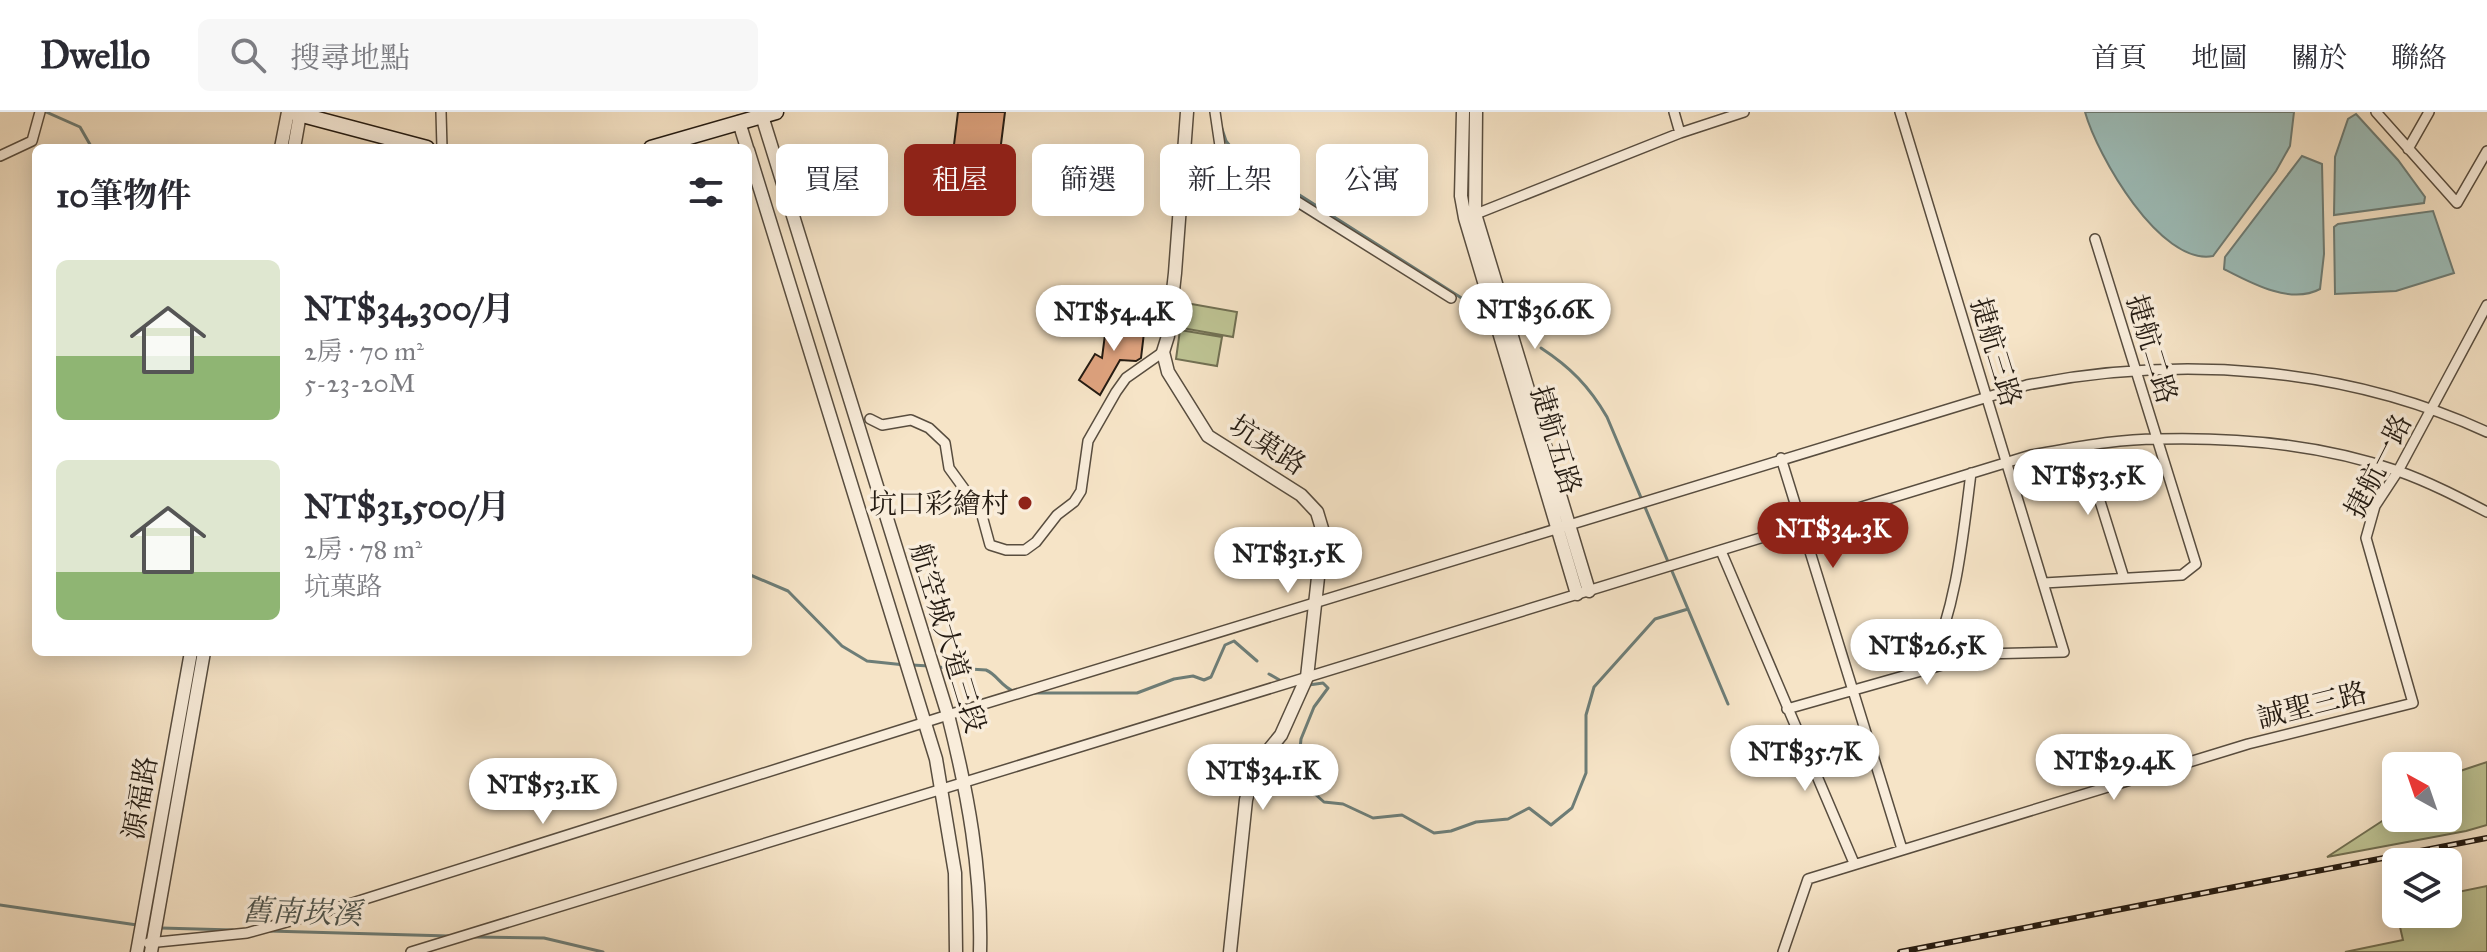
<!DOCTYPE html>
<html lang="zh-TW">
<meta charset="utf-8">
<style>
body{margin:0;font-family:"IM FELL Great Primer","Noto Serif TC",serif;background:#f7f7f7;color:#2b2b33;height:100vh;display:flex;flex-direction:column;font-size:30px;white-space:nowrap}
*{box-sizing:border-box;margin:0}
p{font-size:26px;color:#7c7c81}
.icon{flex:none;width:44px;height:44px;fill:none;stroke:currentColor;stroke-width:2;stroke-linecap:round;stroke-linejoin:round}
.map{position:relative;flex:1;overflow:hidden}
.sheet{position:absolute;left:32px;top:32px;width:720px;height:512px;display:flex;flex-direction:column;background:#fff;border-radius:12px;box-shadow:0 4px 20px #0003}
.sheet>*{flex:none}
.banner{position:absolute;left:776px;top:32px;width:760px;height:72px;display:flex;gap:16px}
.needle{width:52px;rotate:320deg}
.controls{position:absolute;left:2382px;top:640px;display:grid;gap:16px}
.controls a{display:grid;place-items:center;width:80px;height:80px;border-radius:12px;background:#fff;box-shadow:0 4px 20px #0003;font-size:40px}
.price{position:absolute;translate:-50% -68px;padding:0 18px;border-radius:28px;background:#fff;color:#222;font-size:26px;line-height:52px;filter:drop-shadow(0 2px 4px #0008)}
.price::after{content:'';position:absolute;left:50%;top:48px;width:24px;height:18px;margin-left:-12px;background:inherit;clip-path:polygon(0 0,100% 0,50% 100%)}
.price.selected{background:#8f2418;color:#fff}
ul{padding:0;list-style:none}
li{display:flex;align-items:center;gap:24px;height:200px;padding:0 24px}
li span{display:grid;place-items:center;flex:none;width:224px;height:160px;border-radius:12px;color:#555}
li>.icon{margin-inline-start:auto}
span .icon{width:96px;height:96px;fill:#fffc;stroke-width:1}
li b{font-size:34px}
h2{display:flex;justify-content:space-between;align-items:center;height:96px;padding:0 24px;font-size:34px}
.tag{padding:0 28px;border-radius:12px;background:#fff;box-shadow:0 4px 20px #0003;font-size:28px;line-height:72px}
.tag.selected{background:#8f2418;color:#fff}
header{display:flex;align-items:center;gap:48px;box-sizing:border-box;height:112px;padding:0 40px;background:#fff;border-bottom:2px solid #e1e1e2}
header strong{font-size:38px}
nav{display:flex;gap:44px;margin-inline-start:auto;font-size:28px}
.search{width:560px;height:72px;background:#f7f7f7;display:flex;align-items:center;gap:20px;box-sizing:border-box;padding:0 28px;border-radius:12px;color:#7c7c81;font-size:30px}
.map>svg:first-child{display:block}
.green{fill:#bec494;stroke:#717053;stroke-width:2}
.water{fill:#9dbeba;stroke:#6d7d77;stroke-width:2}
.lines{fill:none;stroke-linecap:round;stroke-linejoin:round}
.stream{stroke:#6d7d77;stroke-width:3}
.building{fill:#dfa37f;stroke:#241b12;stroke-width:2}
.minor-casing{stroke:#584d3f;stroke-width:12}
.tertiary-casing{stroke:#584d3f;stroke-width:15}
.secondary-casing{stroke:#241b12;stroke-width:17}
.minor{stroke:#f9eddb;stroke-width:9}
.tertiary{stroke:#f9eddb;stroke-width:12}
.secondary{stroke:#f9eddb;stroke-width:14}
.rail-casing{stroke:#241b12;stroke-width:6}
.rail{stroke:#f9eddb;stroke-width:3;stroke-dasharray:9;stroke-linecap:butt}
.poi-dot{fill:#8f2418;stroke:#f9eddb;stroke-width:3}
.labels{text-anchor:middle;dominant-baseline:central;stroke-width:7;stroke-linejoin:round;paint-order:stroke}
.street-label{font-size:28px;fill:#241b12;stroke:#f9eddb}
.poi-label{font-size:28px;fill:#241b12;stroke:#f9eddb;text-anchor:end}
.water-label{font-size:30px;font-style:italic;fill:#4e544d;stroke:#f9eddb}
</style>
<header>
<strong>Dwello</strong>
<div class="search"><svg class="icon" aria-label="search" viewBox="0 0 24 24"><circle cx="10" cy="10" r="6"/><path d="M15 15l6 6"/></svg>搜尋地點</div>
<nav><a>首頁</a><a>地圖</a><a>關於</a><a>聯絡</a></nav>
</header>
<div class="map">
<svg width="2487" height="840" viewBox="0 0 2487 840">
<rect width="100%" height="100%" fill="#f6e4c7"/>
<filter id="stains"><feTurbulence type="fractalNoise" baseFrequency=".0025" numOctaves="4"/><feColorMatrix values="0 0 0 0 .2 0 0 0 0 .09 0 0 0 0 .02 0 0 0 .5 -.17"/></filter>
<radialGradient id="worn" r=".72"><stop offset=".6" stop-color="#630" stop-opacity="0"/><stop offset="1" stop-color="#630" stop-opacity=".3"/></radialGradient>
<path class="green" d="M1186,191L1237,200L1233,225L1182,216Z
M1180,218L1222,225L1217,254L1176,247Z
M2487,650V713L2466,719L2327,745L2396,700V706H2448V667L2463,658Z
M2487,774V840H2345L2403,828L2397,802H2448V782Z"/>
<path class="water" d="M2085,0H2294L2290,34L2276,59L2213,144C2160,154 2097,43 2085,0Z
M2356,2L2398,48L2425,85L2424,91L2334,103L2335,45L2348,7Z
M2302,44L2322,52L2324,142L2320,177C2291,193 2251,171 2224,157L2225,145Z
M2433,99L2454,161L2396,179L2335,182L2334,115L2338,112Z"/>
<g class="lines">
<path class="stream" d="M46,0L80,15L92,36
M1221,14L1226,29L1238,44L1482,199
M1541,236C1570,255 1589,274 1607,305L1728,592
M748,462L788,479L842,534L867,549L905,553
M912,553L929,554
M936,555L986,558C998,563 1000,574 1015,580
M1269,562L1283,570
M1309,573L1323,571L1328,576L1314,595L1301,627L1298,657L1306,674L1324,690L1343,692L1373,706L1402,703L1434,721L1451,719L1476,710L1508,707L1529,696L1551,713L1572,696L1586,661V603L1594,575L1655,507L1688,497
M1031,581H1137L1174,567L1193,564L1204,568L1211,565L1225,533L1234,529L1257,549
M0,793L137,813
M161,816L233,818
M269,819L449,824
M473,825L544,826L603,840"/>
</g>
<path class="building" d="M958,0H1005L999,48L953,41Z
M1107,207L1145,212L1141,246L1136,249L1120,248L1100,283L1079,268L1095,242L1102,246Z"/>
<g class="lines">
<defs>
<path id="minor" d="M441,0L442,36
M1215,0L1220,34L1234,50L1451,186
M1674,0L1680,21
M2376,0L2457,91L2487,39
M2408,37L2429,0
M0,44L32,29L40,0
M1471,104L1680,21L1744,0
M870,307L882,313L911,308L929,316L945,331L949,356L981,400L990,433L1006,438H1025L1036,430L1057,403L1074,390L1081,379L1088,329L1116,280L1126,266L1163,240
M2083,335L2124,466
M1781,346L1902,737
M1721,439L1854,751
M2044,471L2182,463L2196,452L2095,127
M1929,557C1957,490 1962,432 1971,361
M1787,597L1981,542L2064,540L1900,0
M148,831L247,821L327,799L948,603L2027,273C2180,243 2344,254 2487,320
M411,840L2031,343C2073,336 2115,327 2158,327C2237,325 2323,333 2398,359C2429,370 2458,385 2487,400
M1783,840L1808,767L2248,632L2413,591L2366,426L2375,394L2398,359L2487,193"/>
<path id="tertiary" d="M1187,0L1175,161L1168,224L1163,240L1168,260L1208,324L1301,383L1317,400L1323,420L1307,565L1281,623L1254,656L1246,688L1230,840
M1463,0L1461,84L1465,106L1577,482
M1476,0L1475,102L1589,479
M762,4L948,603C968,682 982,758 980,840
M739,10L747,36
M281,36L288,0
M294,36L300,2
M748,38L936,647L955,761L956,840
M137,840L191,540
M151,840L204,540"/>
<path id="secondary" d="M291,0L427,36
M651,36L776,0"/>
</defs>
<use href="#minor" class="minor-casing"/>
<use href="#tertiary" class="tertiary-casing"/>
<use href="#secondary" class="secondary-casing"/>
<use href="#minor" class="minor"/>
<use href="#tertiary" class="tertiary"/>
<use href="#secondary" class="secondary"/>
<defs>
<path id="rail" d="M1900,840L2487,726"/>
</defs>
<use href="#rail" class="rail-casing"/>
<use href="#rail" class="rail"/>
</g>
<circle class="poi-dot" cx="1025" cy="391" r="8"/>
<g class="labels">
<g class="street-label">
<text transform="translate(2152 237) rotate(73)">捷航二路</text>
<text transform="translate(1996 240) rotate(73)">捷航三路</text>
<text transform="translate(1556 328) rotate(73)">捷航五路</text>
<text transform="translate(1268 333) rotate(33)">坑菓路</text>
<text transform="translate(2378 354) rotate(-63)">捷航一路</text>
<text transform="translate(948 526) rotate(73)">航空城大道三段</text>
<text transform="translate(2312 593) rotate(-14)">誠聖三路</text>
<text transform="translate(140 686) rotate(-80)">源福路</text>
</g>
<g class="poi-label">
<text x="1009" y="391">坑口彩繪村</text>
</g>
<g class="water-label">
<text transform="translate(302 800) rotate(2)">舊南崁溪</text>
</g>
</g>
<rect width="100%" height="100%" filter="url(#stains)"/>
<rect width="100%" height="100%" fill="url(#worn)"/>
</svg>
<div class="controls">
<a><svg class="needle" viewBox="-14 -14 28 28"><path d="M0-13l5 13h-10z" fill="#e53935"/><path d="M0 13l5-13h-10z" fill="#7c7c81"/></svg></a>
<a><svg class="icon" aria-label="layers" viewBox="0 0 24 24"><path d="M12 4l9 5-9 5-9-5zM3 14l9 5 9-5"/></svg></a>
</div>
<b class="price" style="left:1535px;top:239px">NT$36.6K</b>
<b class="price" style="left:1114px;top:241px">NT$54.4K</b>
<b class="price" style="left:2088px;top:405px">NT$53.5K</b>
<b class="price selected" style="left:1833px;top:458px">NT$34.3K</b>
<b class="price" style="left:1288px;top:483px">NT$31.5K</b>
<b class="price" style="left:1927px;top:575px">NT$26.5K</b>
<b class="price" style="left:1805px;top:681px">NT$35.7K</b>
<b class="price" style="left:2114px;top:690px">NT$29.4K</b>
<b class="price" style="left:1263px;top:700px">NT$34.1K</b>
<b class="price" style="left:543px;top:714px">NT$53.1K</b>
<div class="banner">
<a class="tag">買屋</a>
<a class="tag selected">租屋</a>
<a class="tag">篩選</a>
<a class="tag">新上架</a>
<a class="tag">公寓</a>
</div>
<section class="sheet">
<h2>10筆物件<svg class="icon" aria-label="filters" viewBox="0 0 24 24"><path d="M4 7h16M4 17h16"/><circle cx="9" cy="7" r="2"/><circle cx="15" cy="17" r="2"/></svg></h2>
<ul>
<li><span style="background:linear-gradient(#dfe7d0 60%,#8fb573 0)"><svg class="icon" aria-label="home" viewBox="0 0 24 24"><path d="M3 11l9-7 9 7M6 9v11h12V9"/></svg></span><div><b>NT$34,300/月</b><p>2房 · 70 m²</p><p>5-23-20M</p></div></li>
<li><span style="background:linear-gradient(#dfe7d0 70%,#8fb573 0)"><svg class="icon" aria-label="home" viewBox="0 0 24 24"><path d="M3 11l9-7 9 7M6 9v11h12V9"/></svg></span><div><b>NT$31,500/月</b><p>2房 · 78 m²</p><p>坑菓路</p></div></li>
</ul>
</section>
</div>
